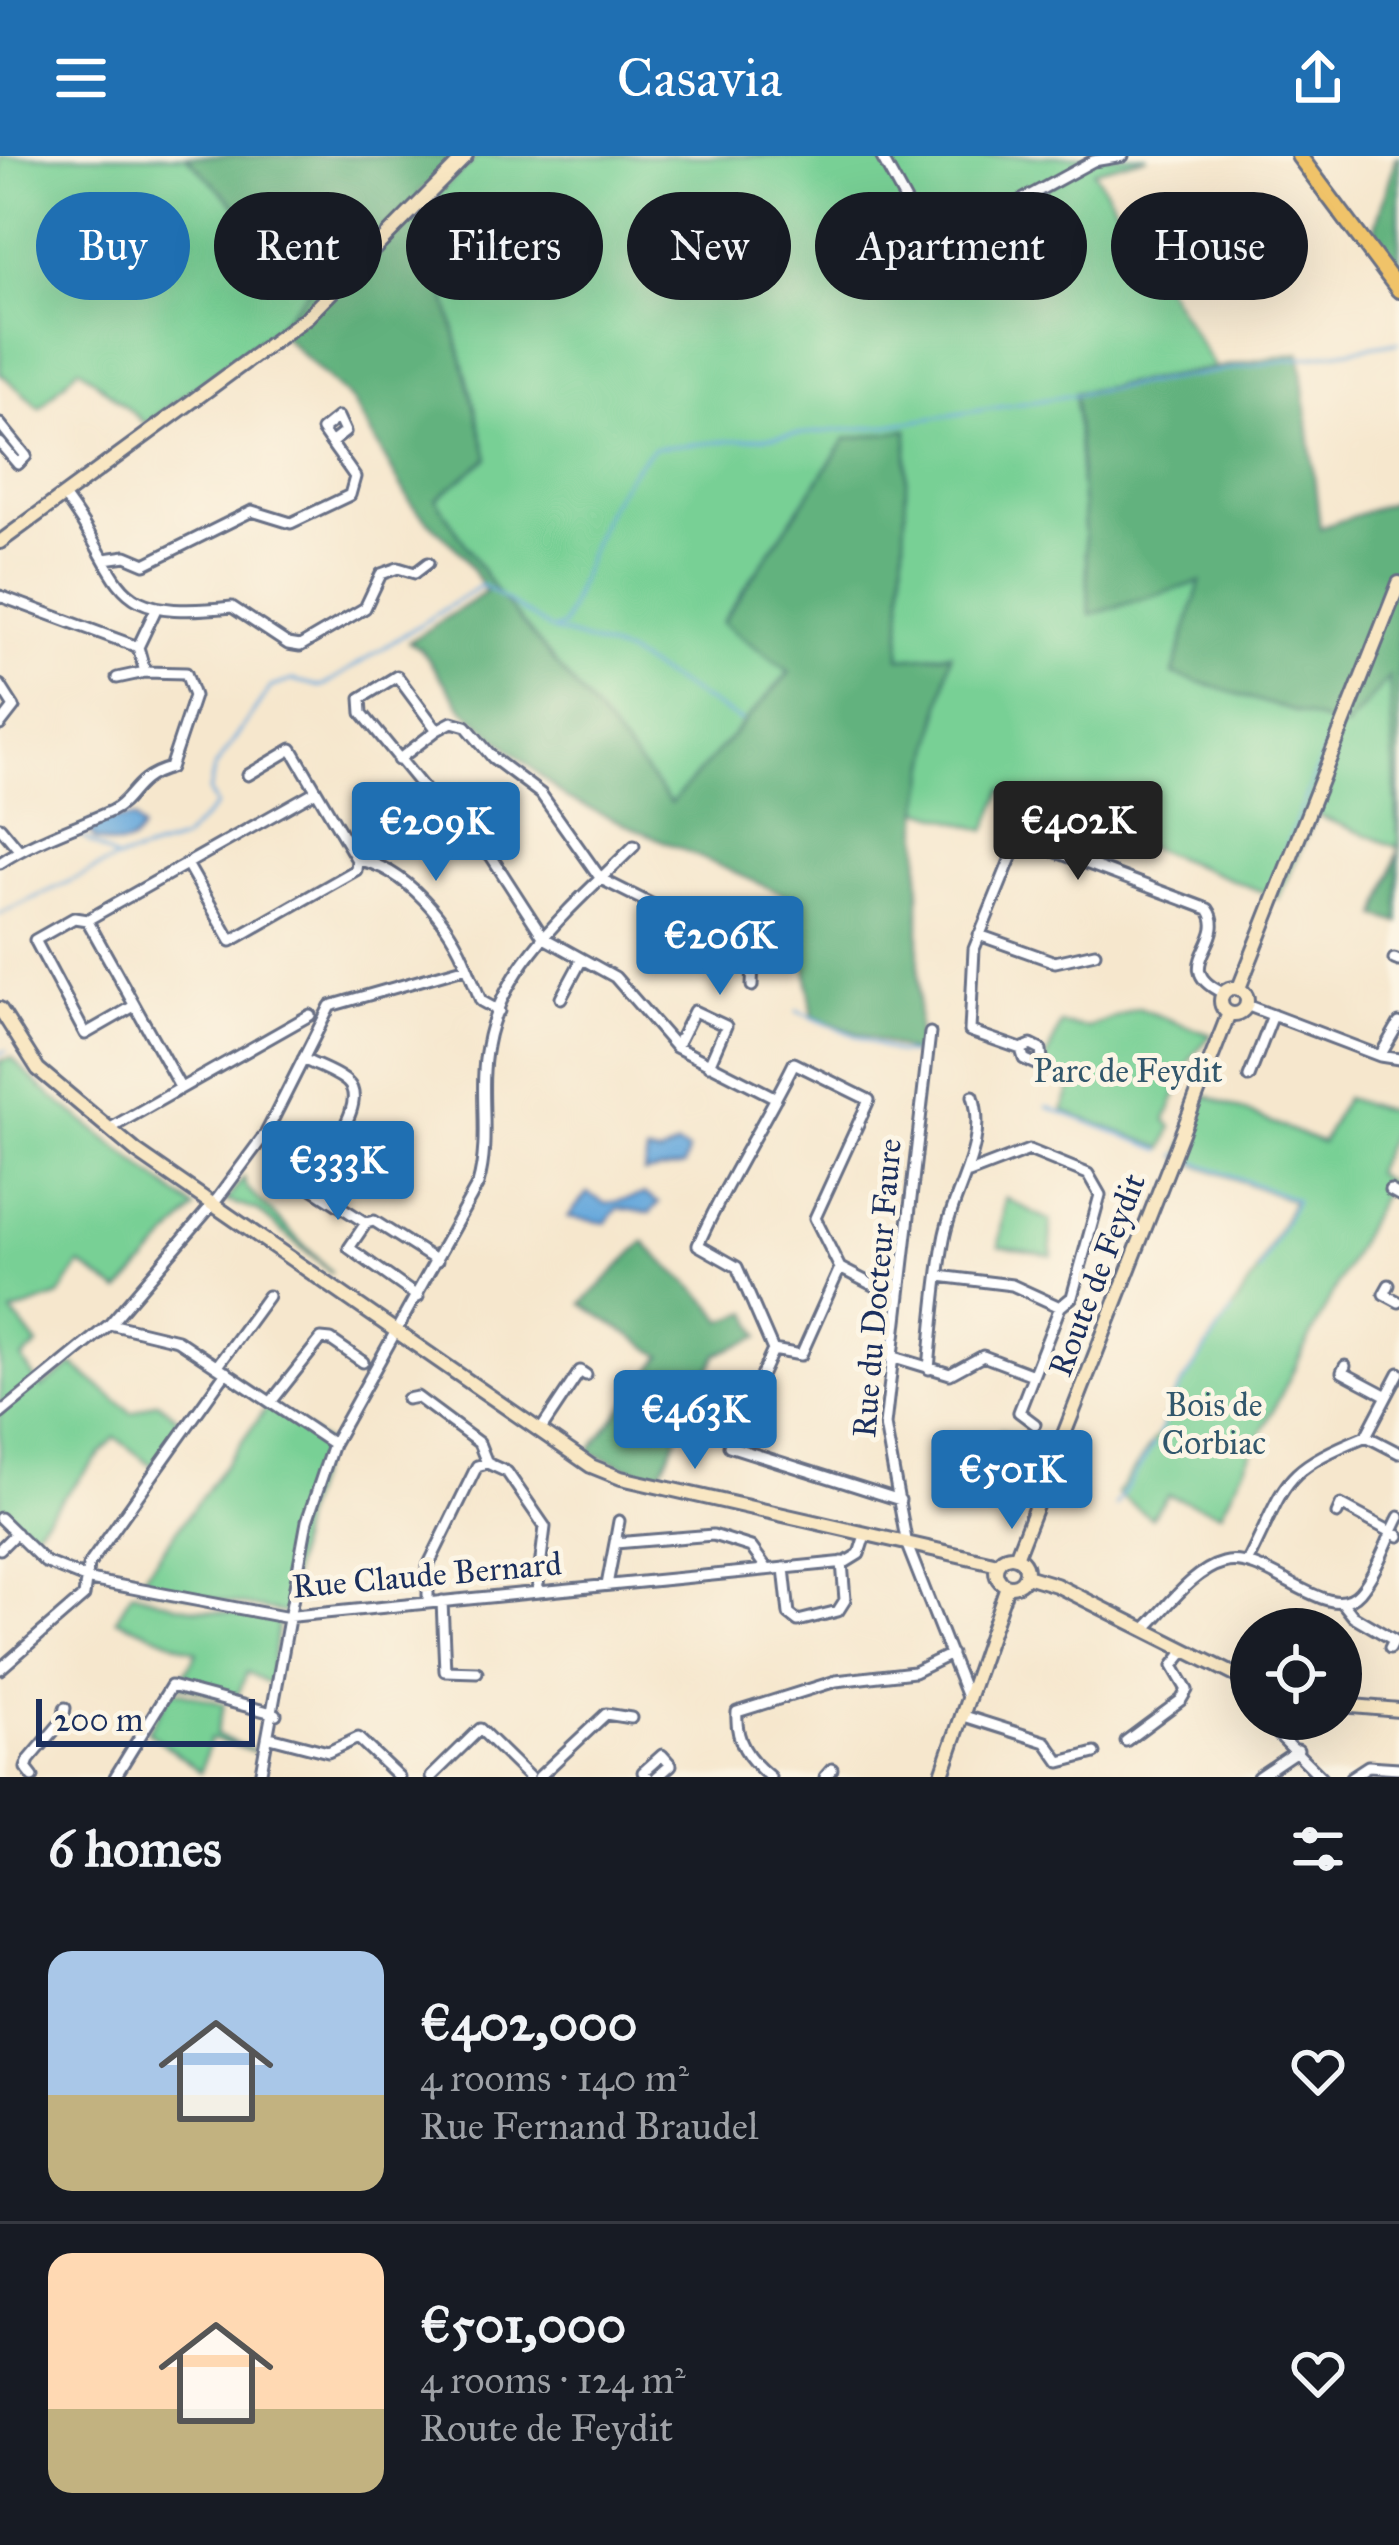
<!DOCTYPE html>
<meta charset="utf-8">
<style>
body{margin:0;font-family:"IM FELL Great Primer",serif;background:#20242c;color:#f1f3f6;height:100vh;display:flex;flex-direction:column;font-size:45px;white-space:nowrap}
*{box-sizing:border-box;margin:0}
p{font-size:39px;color:#9ea1a6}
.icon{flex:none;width:66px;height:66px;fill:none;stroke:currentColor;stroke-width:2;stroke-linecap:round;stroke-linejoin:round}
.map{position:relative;height:1621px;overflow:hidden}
.details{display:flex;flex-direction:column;background:#171b24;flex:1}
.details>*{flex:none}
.banner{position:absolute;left:36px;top:36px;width:1329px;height:108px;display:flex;gap:24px}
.fabs{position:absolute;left:1230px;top:1452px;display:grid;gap:24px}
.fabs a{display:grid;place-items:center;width:132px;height:132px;border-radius:50%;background:#171b24;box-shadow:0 12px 48px #0002;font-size:60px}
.scale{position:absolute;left:36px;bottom:30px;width:219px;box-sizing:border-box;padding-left:12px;border:6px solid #1b2f5e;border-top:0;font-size:33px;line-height:42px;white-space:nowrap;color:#1b2f5e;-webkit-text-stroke:9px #fcf5e5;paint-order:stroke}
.price{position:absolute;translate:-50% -102px;padding:0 27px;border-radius:12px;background:#1f6fb2;color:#fff;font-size:39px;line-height:78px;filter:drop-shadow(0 3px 6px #0008)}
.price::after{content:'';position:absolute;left:50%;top:72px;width:36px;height:27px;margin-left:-18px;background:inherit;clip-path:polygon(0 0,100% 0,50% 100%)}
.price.on{background:#222;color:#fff}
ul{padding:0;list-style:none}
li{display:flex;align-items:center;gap:36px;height:300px;padding:0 48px}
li+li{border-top:3px solid #363941}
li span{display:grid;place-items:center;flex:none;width:336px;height:240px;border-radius:24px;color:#555}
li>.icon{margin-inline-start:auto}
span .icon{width:144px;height:144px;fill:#fffc;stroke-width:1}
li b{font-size:51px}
h2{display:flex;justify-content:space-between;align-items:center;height:144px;padding:0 48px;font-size:51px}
.chip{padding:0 42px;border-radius:54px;background:#171b24;box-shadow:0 12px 48px #0002;font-size:42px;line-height:108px}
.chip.on{background:#1f6fb2;color:#fff}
header{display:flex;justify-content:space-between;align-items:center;height:156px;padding:0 48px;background:#1f6fb2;color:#fff;font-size:54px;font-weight:600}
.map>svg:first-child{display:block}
.green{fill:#78d095;stroke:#4a807a;stroke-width:3}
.forest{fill:#62b27e;stroke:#3e706e;stroke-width:3}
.water{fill:#68a9dc;stroke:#426c9d;stroke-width:3}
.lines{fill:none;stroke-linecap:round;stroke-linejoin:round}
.stream{stroke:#68a9dc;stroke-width:3}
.street-casing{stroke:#686f85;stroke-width:15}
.secondary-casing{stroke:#686f85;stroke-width:18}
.primary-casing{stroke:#686f85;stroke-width:20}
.street{stroke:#fff;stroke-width:9}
.secondary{stroke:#f9e7c3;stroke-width:12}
.primary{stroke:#f0c369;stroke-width:14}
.labels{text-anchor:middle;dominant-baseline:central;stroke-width:10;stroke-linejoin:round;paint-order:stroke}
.park-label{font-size:33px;fill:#32576c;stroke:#fcf5e5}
.street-label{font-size:33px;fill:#1b2f5e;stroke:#fcf5e5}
</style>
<header><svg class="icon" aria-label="menu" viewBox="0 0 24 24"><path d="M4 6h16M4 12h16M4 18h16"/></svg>Casavia<svg class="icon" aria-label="share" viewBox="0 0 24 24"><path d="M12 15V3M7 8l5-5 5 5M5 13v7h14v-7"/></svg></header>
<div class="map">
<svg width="1399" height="1621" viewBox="0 0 1399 1621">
<rect width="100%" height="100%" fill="#fcf5e5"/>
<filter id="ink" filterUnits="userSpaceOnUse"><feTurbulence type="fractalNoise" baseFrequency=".00833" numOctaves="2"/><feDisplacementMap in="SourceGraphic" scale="24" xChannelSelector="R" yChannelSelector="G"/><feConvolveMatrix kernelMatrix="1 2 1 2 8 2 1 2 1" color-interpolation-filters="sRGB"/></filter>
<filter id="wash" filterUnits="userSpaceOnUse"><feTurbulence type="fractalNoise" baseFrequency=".004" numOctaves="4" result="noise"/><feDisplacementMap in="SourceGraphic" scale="48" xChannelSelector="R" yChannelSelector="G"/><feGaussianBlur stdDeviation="2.7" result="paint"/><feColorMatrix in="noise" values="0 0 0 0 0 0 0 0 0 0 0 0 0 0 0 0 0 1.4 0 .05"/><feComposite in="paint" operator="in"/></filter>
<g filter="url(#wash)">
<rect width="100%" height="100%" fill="#f6e7cd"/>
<path class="green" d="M0,0H186L315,129L275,173L146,268L79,211L40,252L0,217Z
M478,0H1148L1094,15L1217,215L1075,237L1090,458L1201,425L1390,520L1399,692L1316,659L1278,742L1003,634L986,675L920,654L951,497L900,503L907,274L846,283L722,466L790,515L671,648L495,434L436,343L425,49Z
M1138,852L1211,879L1191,902L1166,964L1172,971L1164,992L1063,955L1073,925L1042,912L1061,868L1088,872Z
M12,902L40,931L195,1053L120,1136L80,1108L59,1140L12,1157L38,1189L22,1203L41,1232L73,1209L132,1257L157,1246L182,1265L153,1310L115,1281L30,1380L0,1352V905Z
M1205,939L1322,987L1345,942L1399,958L1374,1017L1389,1026L1221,1357L1168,1339L1151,1362L1117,1338L1160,1276L1171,1245L1255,1120L1293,1045L1179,1002Z
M244,1022L246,1031L332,1117L258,1055L226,1045Z
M1005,1042L1050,1065L1052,1100L999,1090Z
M268,1250L326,1287L301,1364L286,1457L137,1429Z
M1000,1274L1018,1281L1003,1319L985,1312Z
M980,1321L999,1328L987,1358L969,1351Z
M132,1436L180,1450L278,1464L270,1528L247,1516L236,1544L178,1528L197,1496L116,1463Z
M173,1534L224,1548L216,1579L258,1596L210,1583L201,1616L147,1575Z"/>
<path class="forest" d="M186,0H459L419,37L488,302L436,343L495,434L671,647L790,516L722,467L846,283L908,274L900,502L951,498L920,654L918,899L813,861L796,744L566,642L462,552L421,493L409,486L486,436L463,399L412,349L352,245L275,173L314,128Z
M1396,0H1399V116L1373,78Z
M1300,197L1320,372L1399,344V691L1389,521L1346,572L1173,518L1200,426L1090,459L1075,237Z
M1399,693V767L1378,760Z
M644,1086C668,1114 704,1134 723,1165L749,1156L760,1181L717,1198L657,1323L588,1296L662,1200L582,1148Z"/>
<path class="water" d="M125,663H134L142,673C131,694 115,691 95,684L88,673L94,664Z
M677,990L688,995L684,1010L644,1017L647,997L660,999Z
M587,1037L607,1048L645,1038L659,1047L650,1057L618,1052L606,1067L568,1061Z"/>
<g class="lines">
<path class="stream" d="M555,475L627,498L741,565
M81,680L117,704L182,684L216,650L209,636L214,613L271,531L293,524L322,531L482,429L552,474L563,470C591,402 598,343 654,292L884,270L1399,186
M1271,730L1399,406
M0,758L115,704
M797,855L896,897L912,898
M0,897L6,895
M1047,951L1162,994
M1177,999L1296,1044L1259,1116
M1159,1279L1176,1238L1232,1155
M1115,1350L1154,1289"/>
</g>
</g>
<g filter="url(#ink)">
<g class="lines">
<defs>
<path id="street" d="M881,0L932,93L1093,5L1123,0
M0,268L26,300L18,308L0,287
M63,339C130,426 100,465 232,451L288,488L300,490L365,452L381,418L398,412L415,417L428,407
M105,403L126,400L145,408L252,355L291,367L350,339L355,321C344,305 333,290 322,274L338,261L345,276L331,287
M0,440L138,491L145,516L186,517L194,540L170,612C132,622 134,644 111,655C76,671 32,685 0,707
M138,491L156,453
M117,522L145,516
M0,529L14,551L0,569
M398,604L437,574
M248,619L292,593L357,704
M0,671L19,694
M357,704C404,710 452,768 467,811
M187,708L231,785L356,714L357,704
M87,764L74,762L35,784L85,878L134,850
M979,779L1055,806L1095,797
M1394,803L1399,805
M752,830L753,803L747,796L601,723L541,638L493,602L466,570L452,566L437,574L397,520L361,542L362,557L448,662L491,700L544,782L615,821L676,891L776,942
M561,842L582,803
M1246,849L1380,900L1399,903
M930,877L885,1269L907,1389L967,1541
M676,891L694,855L726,870L709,909
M1021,893L1024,903L1035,908L1042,903L1041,894L1031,889L1021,893L970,875L974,793L1019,682L1208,753C1231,785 1167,811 1223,837
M1380,900L1399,867
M303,903C316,910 336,916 347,926C372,948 316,1007 313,1033L366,1067
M1249,921L1273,859
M180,931L87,764L316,635
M109,973L310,859
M969,1017L1029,994L1088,1018L1100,1039L1072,1141L1060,1151L1019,1256L1035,1268
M1390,1034L1399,1039
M840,1112L801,1199L773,1194L729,1290L900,1344
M939,1120L1012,1129L1060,1151
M1389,1129L1384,1138L1399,1146
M418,1141L349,1092L366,1067L374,1065L437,1105
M110,1168L177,1184L333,1288
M773,1194L737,1111L698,1089C726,1025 763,970 794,907L869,944L815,1062L840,1112L898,1142
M891,1200L950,1218L983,1200L1033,1219
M217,1210L268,1140
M1345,1210L1342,1216L1387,1240
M929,1213C933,1169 936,1125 944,1083C952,1036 989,990 973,940
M407,1243L417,1241L479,1287L487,1307L477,1310L428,1410V1447
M271,1246L321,1183L331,1184L363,1206
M0,1258L110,1168L218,1042L266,977L330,850L467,811L481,845L499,855
M540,1275L580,1215L586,1219
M1366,1280L1399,1217
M487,1307L507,1316L545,1371L537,1436
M1337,1358L1341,1349L1399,1380
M0,1362L45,1406L90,1424L284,1461L846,1406L859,1398L865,1379
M615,1387L619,1365
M0,1393L16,1377
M1248,1405C1289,1323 1279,1316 1366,1280L1399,1297
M784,1412L789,1458L798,1465L838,1455L845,1444L842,1406
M607,1429L615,1387L713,1379L751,1391L767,1413
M442,1445L445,1515L477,1516
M1342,1446L1353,1460L1394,1484L1390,1492
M1145,1473C1167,1452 1192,1415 1223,1407C1266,1394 1329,1472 1360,1436C1377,1416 1387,1384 1399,1361
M0,1513L84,1440L88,1410L226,1216
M1241,1523L1240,1539L1251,1552
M961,1559L1046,1586L1060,1606L1095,1597
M1263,1563L1321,1621
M270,1581L328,1596L358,1582L399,1621
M1126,1585L1181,1544L1187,1534L1173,1510L1184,1496
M33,1621L26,1612L29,1604L63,1564L65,1552
M115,1621L171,1530L276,1558
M260,1621L307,1365L333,1288L478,1028C491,983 478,936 487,890C501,807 578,746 634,690
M431,1621L480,1573L529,1621
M539,1621L606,1558L631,1562
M648,1621L643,1616L662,1599L671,1609L657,1621
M770,1621C748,1603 735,1585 737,1556L836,1525L914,1516L951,1498
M825,1621L832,1613
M1258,1621L1298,1594
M1351,1621L1368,1610L1399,1612"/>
<path id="secondary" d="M0,386L307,161L466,0
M1221 845a13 13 0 1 1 26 0a13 13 0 1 1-26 0Z
M1239,832L1399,427
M0,853L38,913L137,996L591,1310L621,1322L998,1408
M996 1415a15 15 0 1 1 30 0a15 15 0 1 1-30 0Z
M1016,1401L1229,857
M1026,1420L1056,1429L1251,1527
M1341,1549L1399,1554
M941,1621L1007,1430"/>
<path id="primary" d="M1299,0L1399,134"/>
</defs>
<use href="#street" class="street-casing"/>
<use href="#secondary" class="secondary-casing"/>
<use href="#primary" class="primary-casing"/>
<use href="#street" class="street"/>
<use href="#secondary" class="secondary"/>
<use href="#primary" class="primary"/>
</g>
</g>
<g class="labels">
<g class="park-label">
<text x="1128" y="915">Parc de Feydit</text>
<text x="1214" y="1249">Bois de<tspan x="1214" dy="38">Corbiac</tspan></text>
</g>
<g class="street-label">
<text transform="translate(1097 1119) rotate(-69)">Route de Feydit</text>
<text transform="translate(877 1132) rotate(-85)">Rue du Docteur Faure</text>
<text transform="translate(427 1419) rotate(-5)">Rue Claude Bernard</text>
</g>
</g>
</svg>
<div class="fabs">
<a><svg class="icon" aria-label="locate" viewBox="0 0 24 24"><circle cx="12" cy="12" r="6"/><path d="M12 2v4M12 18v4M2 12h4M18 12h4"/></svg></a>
</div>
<div class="scale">200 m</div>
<b class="price on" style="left:1078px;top:727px">€402K</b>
<b class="price" style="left:436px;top:728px">€209K</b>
<b class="price" style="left:720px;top:842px">€206K</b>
<b class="price" style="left:338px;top:1067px">€333K</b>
<b class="price" style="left:695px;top:1316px">€463K</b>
<b class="price" style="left:1012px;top:1376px">€501K</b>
<div class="banner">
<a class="chip on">Buy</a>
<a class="chip">Rent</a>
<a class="chip">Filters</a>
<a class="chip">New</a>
<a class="chip">Apartment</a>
<a class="chip">House</a>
</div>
</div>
<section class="details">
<h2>6 homes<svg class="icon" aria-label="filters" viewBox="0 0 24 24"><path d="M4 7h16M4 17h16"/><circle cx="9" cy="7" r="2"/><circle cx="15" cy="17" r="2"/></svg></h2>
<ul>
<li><span style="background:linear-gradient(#a9c7e8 60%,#c2b280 0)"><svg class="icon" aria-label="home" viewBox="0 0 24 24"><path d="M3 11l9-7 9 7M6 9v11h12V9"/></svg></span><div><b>€402,000</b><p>4 rooms · 140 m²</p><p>Rue Fernand Braudel</p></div><svg class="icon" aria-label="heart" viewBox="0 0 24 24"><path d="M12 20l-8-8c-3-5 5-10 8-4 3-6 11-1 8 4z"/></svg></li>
<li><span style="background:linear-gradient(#ffd9b3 65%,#c2b280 0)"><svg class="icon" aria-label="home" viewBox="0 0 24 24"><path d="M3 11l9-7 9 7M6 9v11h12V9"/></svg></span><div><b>€501,000</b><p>4 rooms · 124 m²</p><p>Route de Feydit</p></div><svg class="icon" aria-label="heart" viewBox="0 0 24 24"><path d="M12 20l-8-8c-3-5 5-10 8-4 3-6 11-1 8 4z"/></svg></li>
</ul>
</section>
